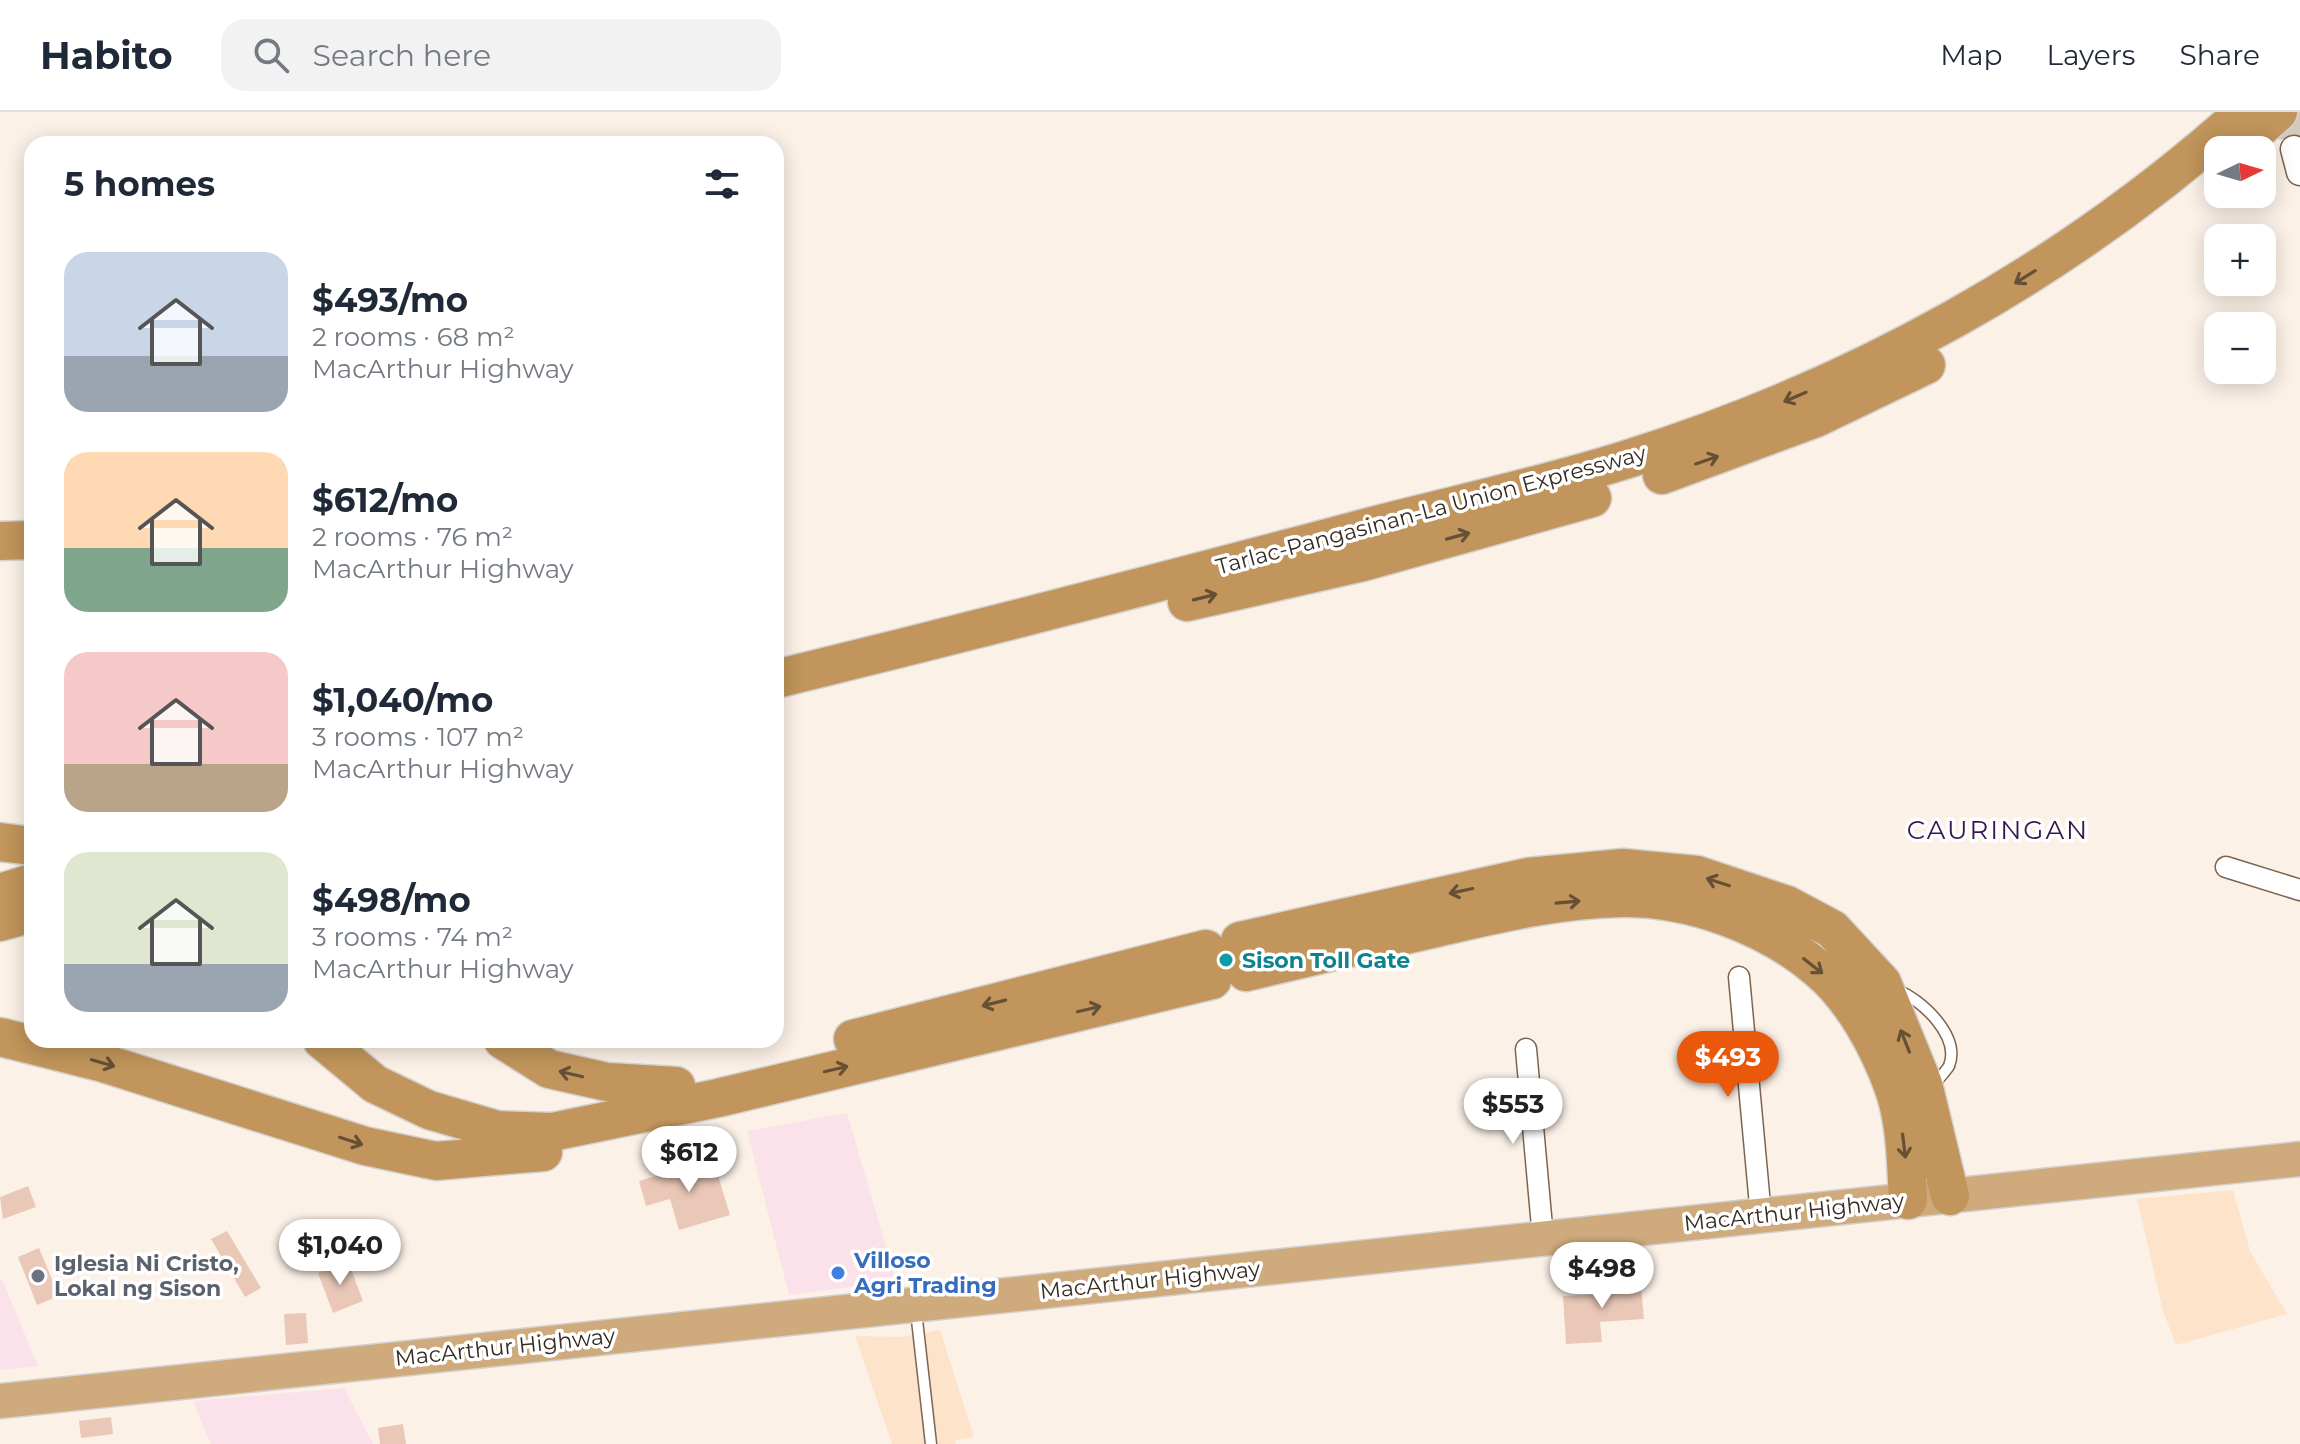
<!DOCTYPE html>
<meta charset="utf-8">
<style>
body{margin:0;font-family:Montserrat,sans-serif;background:#f2f2f3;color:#1f2937;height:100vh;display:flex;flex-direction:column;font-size:30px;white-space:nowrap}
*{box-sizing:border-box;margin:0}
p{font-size:26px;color:#747a83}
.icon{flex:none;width:44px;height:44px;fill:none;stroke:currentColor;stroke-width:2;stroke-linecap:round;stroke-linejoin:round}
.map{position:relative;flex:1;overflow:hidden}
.sheet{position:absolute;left:24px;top:24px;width:760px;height:912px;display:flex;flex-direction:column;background:#fff;border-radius:24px;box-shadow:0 4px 20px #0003}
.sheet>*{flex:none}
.needle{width:52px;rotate:85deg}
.fabs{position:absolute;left:2204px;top:24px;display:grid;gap:16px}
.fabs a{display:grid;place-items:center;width:72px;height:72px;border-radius:16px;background:#fff;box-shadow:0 4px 20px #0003;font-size:40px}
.price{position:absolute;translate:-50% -68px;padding:0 18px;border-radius:28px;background:#fff;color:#222;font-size:26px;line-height:52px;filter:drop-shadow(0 2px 4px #0008)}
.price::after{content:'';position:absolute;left:50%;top:48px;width:24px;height:18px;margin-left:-12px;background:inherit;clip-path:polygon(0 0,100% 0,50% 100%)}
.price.current{background:#ea580c;color:#fff}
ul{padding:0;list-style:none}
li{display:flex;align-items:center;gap:24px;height:200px;padding:0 40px}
li span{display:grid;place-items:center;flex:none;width:224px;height:160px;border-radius:24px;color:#555}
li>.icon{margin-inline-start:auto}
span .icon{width:96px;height:96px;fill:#fffc;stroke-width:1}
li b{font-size:34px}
h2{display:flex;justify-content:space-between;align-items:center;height:96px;padding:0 40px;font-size:34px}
header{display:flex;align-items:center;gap:48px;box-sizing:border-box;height:112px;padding:0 40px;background:#fff;border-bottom:2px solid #e0e1e3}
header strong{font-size:38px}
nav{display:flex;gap:44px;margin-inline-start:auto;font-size:28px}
.search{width:560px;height:72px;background:#f2f2f3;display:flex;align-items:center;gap:20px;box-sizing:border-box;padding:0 28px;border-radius:24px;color:#747a83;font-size:30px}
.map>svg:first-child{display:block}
.commercial{fill:#fae1ea}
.built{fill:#fee3cb}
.building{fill:#eac8b8}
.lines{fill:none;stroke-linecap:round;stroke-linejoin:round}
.tertiary-tunnel{stroke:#d4c9bf;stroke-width:26;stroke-dasharray:26 13;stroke-linecap:butt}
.service-casing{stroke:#7c644f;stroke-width:13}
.minor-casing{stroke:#7c644f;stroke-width:23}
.tertiary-casing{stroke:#7c644f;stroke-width:29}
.trunk-casing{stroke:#d3d0ce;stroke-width:37}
.motorway-casing{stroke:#d3d0ce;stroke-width:41}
.service{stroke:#fff;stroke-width:10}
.minor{stroke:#fff;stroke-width:20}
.tertiary{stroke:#fff;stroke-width:26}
.trunk{stroke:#ceaa7c;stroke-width:34}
.motorway{stroke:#c1955b;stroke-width:38}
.oneway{stroke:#665035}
.culture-dot{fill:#0f9aa8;stroke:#fff;stroke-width:3}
.shop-dot{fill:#3f7fe0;stroke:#fff;stroke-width:3}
.worship-dot{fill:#6b7280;stroke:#fff;stroke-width:3}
.labels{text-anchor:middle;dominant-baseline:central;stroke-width:7;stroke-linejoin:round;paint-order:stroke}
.street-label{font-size:22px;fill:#352b21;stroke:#fff}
.culture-label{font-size:22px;font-weight:bold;fill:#0d838f;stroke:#fff;text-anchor:start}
.shop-label{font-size:22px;font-weight:bold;fill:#366cbe;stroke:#fff;text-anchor:start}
.worship-label{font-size:22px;font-weight:bold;fill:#5b616d;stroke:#fff;text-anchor:start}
.quarter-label{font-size:26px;letter-spacing:2px;fill:#361850;stroke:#fff}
</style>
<header>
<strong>Habito</strong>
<div class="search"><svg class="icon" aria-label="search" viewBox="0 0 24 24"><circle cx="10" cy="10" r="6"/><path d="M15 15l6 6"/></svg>Search here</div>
<nav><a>Map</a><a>Layers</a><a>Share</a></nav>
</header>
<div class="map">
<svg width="2300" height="1332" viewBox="0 0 2300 1332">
<rect width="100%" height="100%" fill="#fcf1e7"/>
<path class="commercial" d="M847,1001L896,1169L789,1183L747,1019Z
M0,1167H2L38,1254L0,1258Z
M344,1276L373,1332H211L193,1289Z"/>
<path class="built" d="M2233,1078L2250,1139L2287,1202L2176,1233L2163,1199L2137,1087Z
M940,1218L974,1325L956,1328L955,1332H892L855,1224L901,1225Z"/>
<path class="building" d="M713,1047L730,1103L679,1118L670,1087L646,1094L639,1069Z
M28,1074L36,1095L3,1107L0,1085Z
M227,1119L261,1176L245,1185L211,1127Z
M39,1136L59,1184L37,1193L18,1145Z
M348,1149L363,1189L333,1201L318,1161Z
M1640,1164L1644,1207L1600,1210L1602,1230L1566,1232L1563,1184L1608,1182L1607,1167Z
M306,1201L308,1231L286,1233L284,1202Z
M111,1305L113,1322L81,1326L79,1309Z
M403,1312L406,1332H380L378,1316Z"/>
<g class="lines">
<path class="tertiary-tunnel" d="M2288,0L2294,37"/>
<defs>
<path id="service" d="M1897,878C1921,887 1961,924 1949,954C1946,959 1940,965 1937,969L1932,970
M916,1199L931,1332"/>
<path id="minor" d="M2226,755L2300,778
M1739,865L1761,1104
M1526,937L1543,1126"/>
<path id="tertiary" d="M2294,37L2300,60"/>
<path id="trunk" d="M0,1289L2300,1047"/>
<path id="motorway" d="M2234,38L2278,0
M1662,363L1816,306L1926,253
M0,429L32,428
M1187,490L1363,450L1592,386
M776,567C968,520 1159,471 1350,420C1443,395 1537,376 1628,347C1855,276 2067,159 2244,0
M0,730L32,734
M0,781L32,771
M0,810L32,801
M1240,829L1528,765L1623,756L1697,763L1787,793L1832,817L1882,871L1923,972L1950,1084
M1246,860C1309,845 1373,830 1436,816C1497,802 1558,787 1622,786C1690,785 1766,813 1818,857C1852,885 1878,933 1893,974C1906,1009 1906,1051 1908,1088
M0,925L100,950L365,1034L436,1049L543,1040
M853,927L1206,837
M322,928L375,972L429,998L497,1018L552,1020L718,986L1212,868
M503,928L549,957L607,970L676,974"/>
</defs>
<use href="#service" class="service-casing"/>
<use href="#minor" class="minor-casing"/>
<use href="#tertiary" class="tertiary-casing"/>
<use href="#trunk" class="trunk-casing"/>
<use href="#motorway" class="motorway-casing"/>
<use href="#service" class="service"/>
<use href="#minor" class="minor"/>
<use href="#tertiary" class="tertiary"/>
<use href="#trunk" class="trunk"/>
<use href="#motorway" class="motorway"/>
</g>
<defs><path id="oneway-shaft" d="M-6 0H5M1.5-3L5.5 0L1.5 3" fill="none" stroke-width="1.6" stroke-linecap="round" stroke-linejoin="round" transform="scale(2)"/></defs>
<g class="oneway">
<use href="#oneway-shaft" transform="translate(2025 165) rotate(148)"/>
<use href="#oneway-shaft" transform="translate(1795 285) rotate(157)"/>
<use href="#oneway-shaft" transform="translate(1707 348) rotate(-19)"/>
<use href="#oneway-shaft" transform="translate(1458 424) rotate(-15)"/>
<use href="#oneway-shaft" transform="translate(1205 485) rotate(-14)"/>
<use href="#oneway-shaft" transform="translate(1718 770) rotate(-162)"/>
<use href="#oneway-shaft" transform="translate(1461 779) rotate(168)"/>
<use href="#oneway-shaft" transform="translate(1568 790) rotate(-5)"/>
<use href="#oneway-shaft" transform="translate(1813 854) rotate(38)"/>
<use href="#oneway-shaft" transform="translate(994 891) rotate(166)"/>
<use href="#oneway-shaft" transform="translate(1089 897) rotate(-13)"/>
<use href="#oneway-shaft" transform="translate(1905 929) rotate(-112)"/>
<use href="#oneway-shaft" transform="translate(103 951) rotate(16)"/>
<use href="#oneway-shaft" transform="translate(836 957) rotate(-13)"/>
<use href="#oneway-shaft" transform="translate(571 962) rotate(-167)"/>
<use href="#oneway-shaft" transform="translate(351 1029) rotate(18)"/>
<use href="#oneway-shaft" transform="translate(1904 1034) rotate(83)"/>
</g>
<circle class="culture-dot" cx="1226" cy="848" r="8"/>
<circle class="shop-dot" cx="838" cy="1161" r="8"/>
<circle class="worship-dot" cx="38" cy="1164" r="8"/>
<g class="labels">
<g class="street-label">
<text transform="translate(1431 398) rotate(-15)">Tarlac-Pangasinan-La Union Expressway</text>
<text transform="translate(1794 1100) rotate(-6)">MacArthur Highway</text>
<text transform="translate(1150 1168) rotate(-6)">MacArthur Highway</text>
<text transform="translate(505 1235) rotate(-6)">MacArthur Highway</text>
</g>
<g class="culture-label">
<text x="1242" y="848">Sison Toll Gate</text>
</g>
<g class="shop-label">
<text x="854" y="1148">Villoso<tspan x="854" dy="25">Agri Trading</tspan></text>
</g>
<g class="worship-label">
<text x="54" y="1151">Iglesia Ni Cristo,<tspan x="54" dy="25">Lokal ng Sison</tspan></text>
</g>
<g class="quarter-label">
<text x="1998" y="718">CAURINGAN</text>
</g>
</g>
</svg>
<div class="fabs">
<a><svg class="needle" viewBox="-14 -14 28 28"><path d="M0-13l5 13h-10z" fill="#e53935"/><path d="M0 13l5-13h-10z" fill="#747a83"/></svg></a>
<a>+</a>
<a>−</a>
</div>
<b class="price current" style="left:1728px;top:987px">$493</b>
<b class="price" style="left:1513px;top:1034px">$553</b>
<b class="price" style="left:689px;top:1082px">$612</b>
<b class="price" style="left:340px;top:1175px">$1,040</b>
<b class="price" style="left:1602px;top:1198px">$498</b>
<section class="sheet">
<h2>5 homes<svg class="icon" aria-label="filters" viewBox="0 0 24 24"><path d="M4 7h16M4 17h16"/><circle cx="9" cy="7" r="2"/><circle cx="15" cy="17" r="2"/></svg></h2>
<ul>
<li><span style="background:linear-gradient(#c9d6e8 65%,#9aa5b1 0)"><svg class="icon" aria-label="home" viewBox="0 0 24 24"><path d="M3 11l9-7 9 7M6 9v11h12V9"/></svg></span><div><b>$493/mo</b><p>2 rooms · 68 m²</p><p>MacArthur Highway</p></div></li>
<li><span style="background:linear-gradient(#ffd9b3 60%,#7fa58c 0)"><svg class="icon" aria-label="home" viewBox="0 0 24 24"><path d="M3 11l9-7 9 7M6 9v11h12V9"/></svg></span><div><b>$612/mo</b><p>2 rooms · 76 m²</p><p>MacArthur Highway</p></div></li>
<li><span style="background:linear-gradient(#f6c9c9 70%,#b9a48a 0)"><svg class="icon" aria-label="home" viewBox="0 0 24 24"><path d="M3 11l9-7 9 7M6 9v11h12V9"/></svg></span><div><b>$1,040/mo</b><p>3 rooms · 107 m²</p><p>MacArthur Highway</p></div></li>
<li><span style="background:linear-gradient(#dfe7d0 70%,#9aa5b1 0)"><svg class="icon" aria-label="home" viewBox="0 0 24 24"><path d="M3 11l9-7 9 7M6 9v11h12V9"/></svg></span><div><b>$498/mo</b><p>3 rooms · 74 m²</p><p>MacArthur Highway</p></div></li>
</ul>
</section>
</div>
